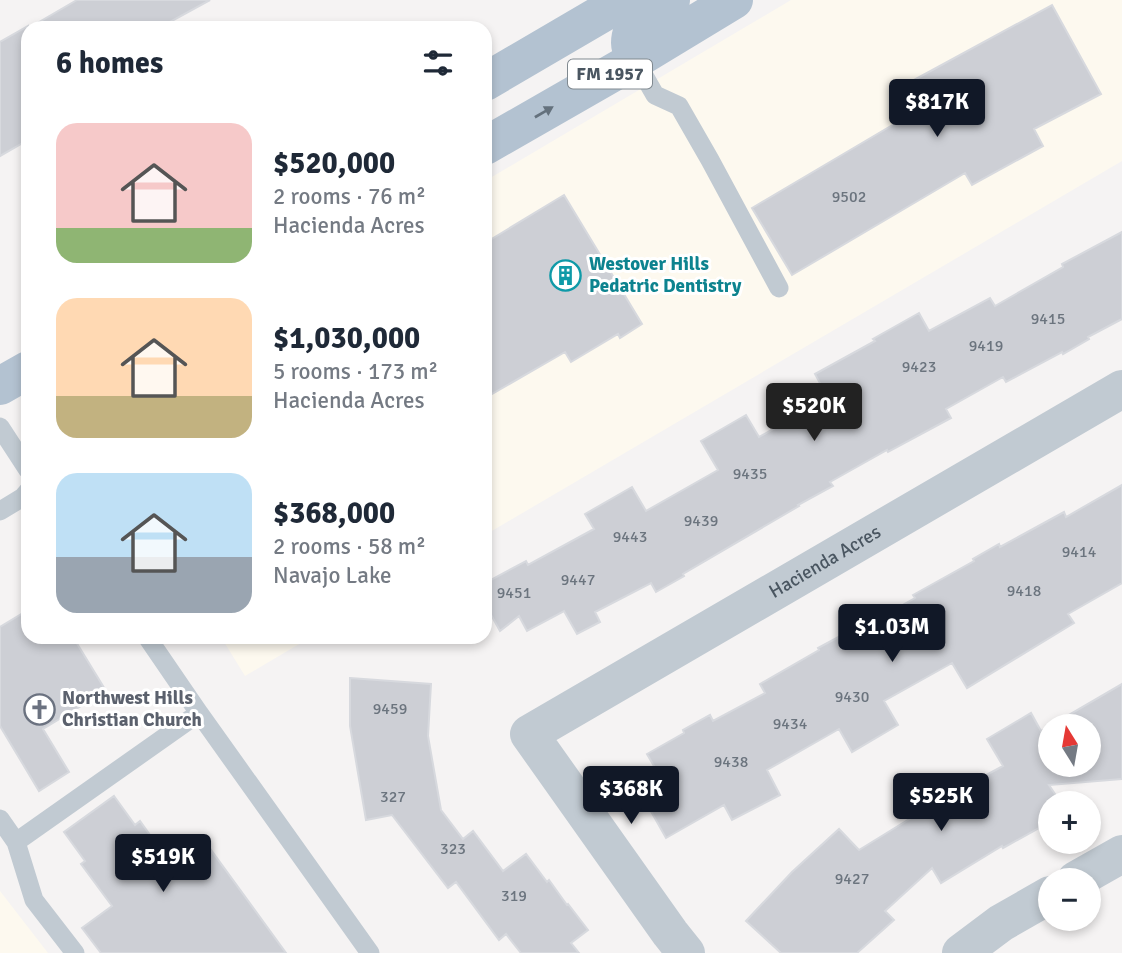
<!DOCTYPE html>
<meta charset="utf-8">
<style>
body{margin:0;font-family:Signika,sans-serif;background:#f2f2f3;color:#1f2937;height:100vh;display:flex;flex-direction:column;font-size:26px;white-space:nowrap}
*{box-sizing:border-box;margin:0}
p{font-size:23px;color:#747a83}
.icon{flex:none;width:38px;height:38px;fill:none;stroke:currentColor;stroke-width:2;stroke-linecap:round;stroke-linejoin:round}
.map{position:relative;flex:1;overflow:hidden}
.panel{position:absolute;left:21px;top:21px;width:471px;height:623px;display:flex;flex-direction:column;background:#fff;border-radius:21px;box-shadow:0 4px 10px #0003}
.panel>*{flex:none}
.needle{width:46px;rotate:349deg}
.tools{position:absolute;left:1038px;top:714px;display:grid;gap:14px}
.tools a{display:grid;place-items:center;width:63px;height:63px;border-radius:50%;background:#fff;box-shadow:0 4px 10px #0003;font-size:35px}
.price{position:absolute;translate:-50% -60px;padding:0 16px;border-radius:7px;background:#111827;color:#fff;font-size:23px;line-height:46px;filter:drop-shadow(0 2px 4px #0008)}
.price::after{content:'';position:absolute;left:50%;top:42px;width:21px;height:16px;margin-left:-10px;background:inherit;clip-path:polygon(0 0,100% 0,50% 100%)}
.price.active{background:#222;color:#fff}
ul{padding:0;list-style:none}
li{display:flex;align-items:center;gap:21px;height:175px;padding:0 35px}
li span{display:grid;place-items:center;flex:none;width:196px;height:140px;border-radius:21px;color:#555}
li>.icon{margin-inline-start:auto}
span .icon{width:84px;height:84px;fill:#fffc;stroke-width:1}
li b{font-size:30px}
h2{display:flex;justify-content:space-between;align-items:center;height:84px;padding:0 35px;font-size:30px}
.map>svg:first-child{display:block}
.commercial{fill:#fdf9ef}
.building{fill:#cdcfd5;stroke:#d7d9de;stroke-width:2;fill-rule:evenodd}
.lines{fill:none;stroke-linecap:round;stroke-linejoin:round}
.service{stroke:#c1cad2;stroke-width:19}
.minor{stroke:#c1cad2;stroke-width:38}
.primary{stroke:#b3c2d1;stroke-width:38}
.oneway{fill:#64717d}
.labels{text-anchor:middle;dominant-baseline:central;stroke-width:6;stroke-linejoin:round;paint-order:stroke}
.number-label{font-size:16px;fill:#6b747e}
.shield{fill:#fff;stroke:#808990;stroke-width:2}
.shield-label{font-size:18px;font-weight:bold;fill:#4a5661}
.culture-label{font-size:19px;font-weight:bold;fill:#0d838f;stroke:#fff;text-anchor:start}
.street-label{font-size:19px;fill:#4a5661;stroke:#fff}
.worship-label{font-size:19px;font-weight:bold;fill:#5b616d;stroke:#fff;text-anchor:start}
</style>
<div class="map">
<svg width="1122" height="953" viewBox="0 0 1122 953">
<rect width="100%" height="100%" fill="#f5f3f3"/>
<path class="commercial" d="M791,0H1122V161L485,535V181Z
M221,637H311L245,676Z
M0,891L48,953H0Z"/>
<path class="building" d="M77,0H210L159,28H29Z
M1052,5L1101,94L1034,129L1043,146L972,185L965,173L792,275L752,208L928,104L914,80Z
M28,26V140L0,156V42Z
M564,195L642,324L620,338L618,334L571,362L565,352L485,398V243Z
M1122,232V319L1088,337L1089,339L1063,354L1062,352L1006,382L1003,377L946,409L951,418L888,452L887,450L830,482L833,486L798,505L799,506L683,574L684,576L656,592L651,583L595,612L600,622L577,634L564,611L527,631L519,616L500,631L485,604V583L526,561L528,565L594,529L585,514L632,487L646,511L718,470L701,441L746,415L759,437L828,398L815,374L875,341L873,339L919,313L929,331L990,298L995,306L1063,267L1062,264Z
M1122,485V583L1068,614L1074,623L967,688L952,663L884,701L898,725L852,752L839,729L767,770L780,795L732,820L724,805L666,838L636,785L658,773L647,754L684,733L683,730L710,715L713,721L765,693L760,684L819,650L818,648L846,633L847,636L915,598L913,595L974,561L973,559L999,544L1000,547L1064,512L1066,517Z
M28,610V637H73L106,691L43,729L69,772L39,791L0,726V627Z
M350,678L431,684L428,736L441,810L463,839L473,831L503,871L526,854L547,882L549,880L567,905L568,904L588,930L571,943L579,953H521L506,934L499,940L456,882L448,888L392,815L366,820L350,726Z
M1122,684V779L1049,785L1061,803H1050V822L1003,848L1002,846L941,883L932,868L885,911L894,920L857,953H781L746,921L792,872L839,829L859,850L945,797L1003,766L987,739L1031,713L1041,731ZM1050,726H1088V765H1050Z
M114,796L135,825L140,821L170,863L203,839L286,953H101L82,928L112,906L81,864L85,861L64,832Z"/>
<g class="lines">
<path class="service" d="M635,60L655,95L679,106L710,160L779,288
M0,427L28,470
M0,511L23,497L28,491
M199,713L370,953
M0,819L16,842L199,713L147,637
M16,842L34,900L75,953"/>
<g class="minor">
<path d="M1076,880L1122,854"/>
<path id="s1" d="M686,953L670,933L529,734L1122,389"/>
<path d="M961,953L1001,923L1050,895"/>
</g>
<path class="primary" d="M635,60C633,55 630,48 630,43C630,20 654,10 671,0
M485,82L625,0
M485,146L635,60L734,0
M0,386L28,370"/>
</g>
<defs><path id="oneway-solid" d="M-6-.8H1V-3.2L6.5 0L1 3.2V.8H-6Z" transform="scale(1.75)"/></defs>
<use class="oneway" href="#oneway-solid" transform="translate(544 112) rotate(-30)"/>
<defs>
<symbol id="building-ring" viewBox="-11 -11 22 22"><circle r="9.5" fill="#fff" stroke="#0f9aa8" stroke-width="1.5"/><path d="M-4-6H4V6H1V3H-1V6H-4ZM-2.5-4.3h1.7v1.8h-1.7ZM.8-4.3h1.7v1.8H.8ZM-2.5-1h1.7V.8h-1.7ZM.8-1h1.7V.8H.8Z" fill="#0f9aa8"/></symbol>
<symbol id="church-ring" viewBox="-11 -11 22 22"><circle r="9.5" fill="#fff" stroke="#6b7280" stroke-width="1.5"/><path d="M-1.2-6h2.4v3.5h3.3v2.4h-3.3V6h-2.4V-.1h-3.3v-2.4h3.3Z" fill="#6b7280"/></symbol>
</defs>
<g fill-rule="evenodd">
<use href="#building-ring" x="548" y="258" width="35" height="35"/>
<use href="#church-ring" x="22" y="692" width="35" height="35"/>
</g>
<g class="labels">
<g class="number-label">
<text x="849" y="197">9502</text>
<text x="1048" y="319">9415</text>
<text x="986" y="346">9419</text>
<text x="919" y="367">9423</text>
<text x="750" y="474">9435</text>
<text x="701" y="521">9439</text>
<text x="630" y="537">9443</text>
<text x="1079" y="552">9414</text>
<text x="578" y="580">9447</text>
<text x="1024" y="591">9418</text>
<text x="514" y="593">9451</text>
<text x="852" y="697">9430</text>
<text x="390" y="709">9459</text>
<text x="790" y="724">9434</text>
<text x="731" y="762">9438</text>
<text x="393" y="797">327</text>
<text x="453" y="849">323</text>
<text x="852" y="879">9427</text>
<text x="514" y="896">319</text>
</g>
<rect class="shield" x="568" y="59.5" width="84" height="29" rx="5"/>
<g class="shield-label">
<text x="610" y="74">FM 1957</text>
</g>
<g class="culture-label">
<text x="589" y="264">Westover Hills<tspan x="589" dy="22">Pedatric Dentistry</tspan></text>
</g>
<g class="street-label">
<text stroke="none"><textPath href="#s1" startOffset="612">Hacienda Acres</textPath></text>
</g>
<g class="worship-label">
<text x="62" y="698">Northwest Hills<tspan x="62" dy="22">Christian Church</tspan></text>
</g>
</g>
</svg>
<div class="tools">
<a><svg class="needle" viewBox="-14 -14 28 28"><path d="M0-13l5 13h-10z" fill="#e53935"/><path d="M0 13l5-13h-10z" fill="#747a83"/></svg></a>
<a>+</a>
<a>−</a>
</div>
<b class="price" style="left:937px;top:139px">$817K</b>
<b class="price active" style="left:814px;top:443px">$520K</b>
<b class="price" style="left:892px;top:664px">$1.03M</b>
<b class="price" style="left:631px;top:826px">$368K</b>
<b class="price" style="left:941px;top:833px">$525K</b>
<b class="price" style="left:163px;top:894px">$519K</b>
<section class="panel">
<h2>6 homes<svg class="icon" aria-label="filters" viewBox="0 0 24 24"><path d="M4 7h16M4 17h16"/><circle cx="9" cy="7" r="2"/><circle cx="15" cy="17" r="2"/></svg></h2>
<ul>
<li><span style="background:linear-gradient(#f6c9c9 75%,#8fb573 0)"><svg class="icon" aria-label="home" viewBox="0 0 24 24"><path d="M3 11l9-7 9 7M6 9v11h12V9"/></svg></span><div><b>$520,000</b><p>2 rooms · 76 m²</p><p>Hacienda Acres</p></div></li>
<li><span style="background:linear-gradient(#ffd9b3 70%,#c2b280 0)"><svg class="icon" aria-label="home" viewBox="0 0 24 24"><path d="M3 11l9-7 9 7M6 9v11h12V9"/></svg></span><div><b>$1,030,000</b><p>5 rooms · 173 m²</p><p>Hacienda Acres</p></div></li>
<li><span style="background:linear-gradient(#bfe0f5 60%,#9aa5b1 0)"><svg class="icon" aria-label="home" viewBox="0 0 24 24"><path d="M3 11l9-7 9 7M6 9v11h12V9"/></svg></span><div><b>$368,000</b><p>2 rooms · 58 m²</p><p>Navajo Lake</p></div></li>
</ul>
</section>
</div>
